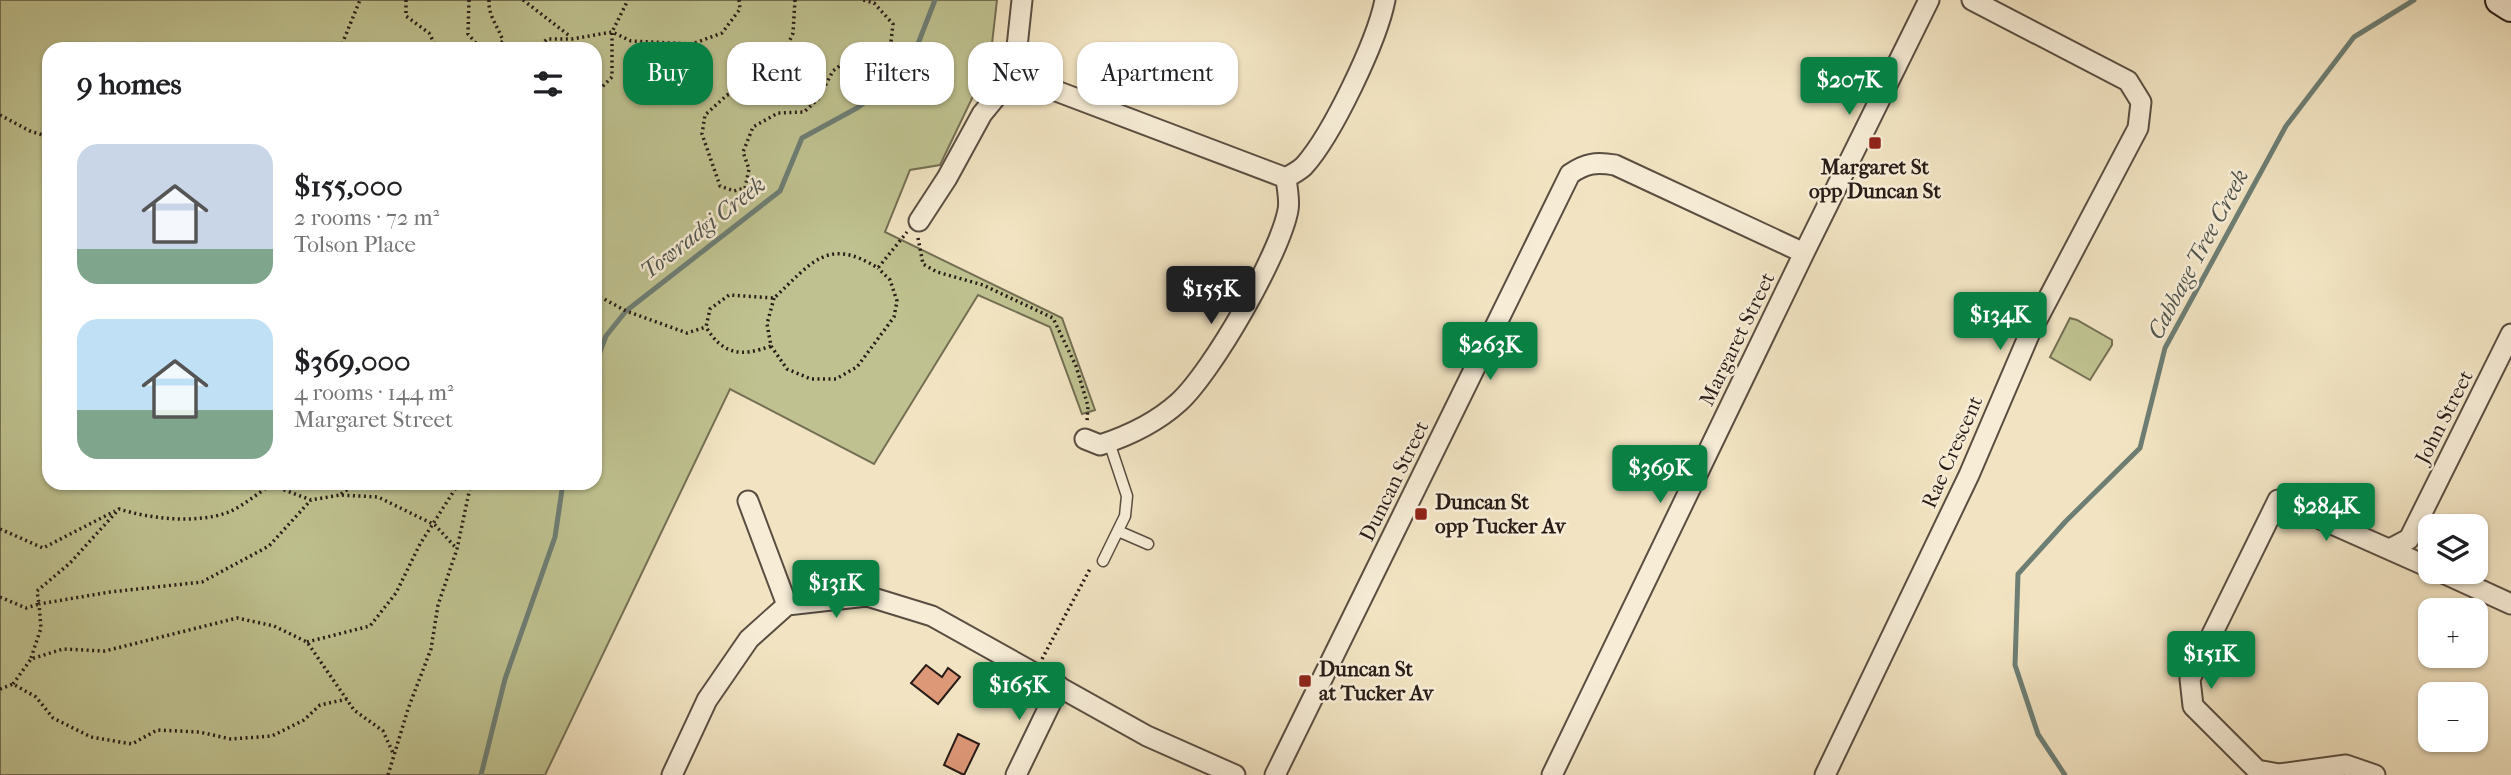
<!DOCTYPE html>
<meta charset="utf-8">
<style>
body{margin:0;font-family:"IM FELL French Canon",serif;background:#f6f6f6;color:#202124;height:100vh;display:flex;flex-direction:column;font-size:26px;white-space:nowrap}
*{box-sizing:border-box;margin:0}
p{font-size:23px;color:#757577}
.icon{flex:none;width:38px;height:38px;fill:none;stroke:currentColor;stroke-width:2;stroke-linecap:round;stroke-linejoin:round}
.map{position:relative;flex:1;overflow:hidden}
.panel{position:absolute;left:42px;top:42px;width:560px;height:448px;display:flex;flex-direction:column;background:#fff;border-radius:21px;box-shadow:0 2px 5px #0004}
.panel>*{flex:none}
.top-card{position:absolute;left:623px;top:42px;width:665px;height:63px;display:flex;gap:14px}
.controls{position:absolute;left:2418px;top:514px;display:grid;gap:14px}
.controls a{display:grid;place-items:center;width:70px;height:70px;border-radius:14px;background:#fff;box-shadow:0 2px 5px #0004;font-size:35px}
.price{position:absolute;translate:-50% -60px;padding:0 16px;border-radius:7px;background:#0b8043;color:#fff;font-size:23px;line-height:46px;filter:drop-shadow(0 2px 4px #0008)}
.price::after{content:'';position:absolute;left:50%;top:42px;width:21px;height:16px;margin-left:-10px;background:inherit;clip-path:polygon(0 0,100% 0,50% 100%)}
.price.on{background:#222;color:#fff}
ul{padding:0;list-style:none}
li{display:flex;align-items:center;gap:21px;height:175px;padding:0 35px}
li span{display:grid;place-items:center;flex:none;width:196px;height:140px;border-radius:21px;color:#555}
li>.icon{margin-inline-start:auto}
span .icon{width:84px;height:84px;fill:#fffc;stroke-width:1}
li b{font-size:30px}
h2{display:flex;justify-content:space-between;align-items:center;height:84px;padding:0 35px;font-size:30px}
.pill{padding:0 24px;border-radius:21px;background:#fff;box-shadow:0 2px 5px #0004;font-size:24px;line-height:63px}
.pill.on{background:#0b8043;color:#fff}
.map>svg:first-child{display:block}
.green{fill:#bfc290;stroke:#746f54;stroke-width:2;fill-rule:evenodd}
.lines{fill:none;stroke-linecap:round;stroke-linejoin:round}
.stream{stroke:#6d7e74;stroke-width:5}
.building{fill:#dd9878;stroke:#281c18;stroke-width:2}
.lane-casing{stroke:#5a4e42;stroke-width:13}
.street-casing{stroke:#5a4e42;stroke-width:23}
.secondary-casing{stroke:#281c18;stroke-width:32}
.path{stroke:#281c18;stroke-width:3.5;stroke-dasharray:2 3.5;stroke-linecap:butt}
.lane{stroke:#f7edd7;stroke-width:10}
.street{stroke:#f7edd7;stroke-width:19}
.secondary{stroke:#f7edd7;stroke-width:28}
.poi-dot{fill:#8f2418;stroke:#f7edd7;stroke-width:2.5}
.labels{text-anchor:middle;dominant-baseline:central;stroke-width:5;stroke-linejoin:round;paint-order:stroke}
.poi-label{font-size:21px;font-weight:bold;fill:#281c18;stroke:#f7edd7;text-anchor:start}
.street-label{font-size:21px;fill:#281c18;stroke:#f7edd7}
.water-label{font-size:23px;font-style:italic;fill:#50554e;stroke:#f7edd7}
</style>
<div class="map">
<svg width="2511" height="775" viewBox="0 0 2511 775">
<rect width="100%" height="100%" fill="#f2e4c2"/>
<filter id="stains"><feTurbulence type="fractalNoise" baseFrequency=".00286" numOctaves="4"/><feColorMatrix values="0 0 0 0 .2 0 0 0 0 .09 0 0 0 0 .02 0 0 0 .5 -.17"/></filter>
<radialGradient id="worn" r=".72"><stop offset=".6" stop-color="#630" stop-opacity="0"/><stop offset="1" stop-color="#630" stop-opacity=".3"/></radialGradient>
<path class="green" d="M0,0H997L990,61L940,165L910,170L885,232L1062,318L1095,410L1082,414L1050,327L978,295L874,464L730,389L545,775H0ZM595,49V483H49V49Z
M2070,318L2077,320L2112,340V345L2090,380L2050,357Z"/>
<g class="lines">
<path class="stream" d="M595,365L606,336L626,311L780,191L802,138L857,108L907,72L935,0
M481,775L505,679L555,537L563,483
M2065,775L2038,734L2015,665L2018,574L2066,521L2140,448L2165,348L2286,126L2354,37L2414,0"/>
</g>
<path class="building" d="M926,665L942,677L948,668L960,677L938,704L911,683Z
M958,734L979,744L964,775L944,765Z"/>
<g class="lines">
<defs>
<path id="lane" d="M1118,531L1148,544
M1103,561L1125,516L1127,496L1109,442"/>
<path id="street" d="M1014,75L1286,178C1292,174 1299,171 1304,166C1332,135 1377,41 1385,0
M1014,75L1022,0
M919,221L947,178L982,114L1014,75
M1085,439L1100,445C1128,436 1157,422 1179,402C1212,372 1280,254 1288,210C1290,201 1287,188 1286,178
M748,501L787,605
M2390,549L2409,539L2511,334
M2441,572L2511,604
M672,775L707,700L749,639L787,605L867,596L932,616L1147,736L1235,775
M1016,775L1059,686
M1275,775L1570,174C1586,163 1596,162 1615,165L1804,253
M1552,775L1804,253L1929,0
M1825,775L1969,475L2029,335L2138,128L2141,102L2128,81L1972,0
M2375,775L2346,765L2279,774L2257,770L2193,706L2190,679L2278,500L2431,568"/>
<path id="secondary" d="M2500,0L2511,7"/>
</defs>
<use href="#lane" class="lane-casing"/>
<use href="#street" class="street-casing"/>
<use href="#secondary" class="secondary-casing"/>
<path class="path" d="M406,0V16L429,33L437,49
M469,0L468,34L481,49
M489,0C488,16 498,26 503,41L494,49
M523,0L571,37
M795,0L793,33L783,56L749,89L727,95L705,115L702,134L720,186L734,191L745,188L749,169L743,152L753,127L778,113L804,112L818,99L833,71L846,61L880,62L889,59L893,24L874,3L863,0
M340,49L360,0
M537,49L547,39H572L612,32L631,41L692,44L722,33L740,9L739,0
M595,94L612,77V32L628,0
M0,115L30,131L49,137
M918,238L923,264L937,272L983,285L1053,318L1076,366L1088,406L1087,422
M595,294L626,311L687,333L706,327
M774,298L767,324L771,346C741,357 723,355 706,327L710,309L729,295L774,298C812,263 827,236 878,268L907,232
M595,305L603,299
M771,346L787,369L811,379H836L857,367L894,317L897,301L890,280L878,268
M341,494L357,483
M0,529L43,548L115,511
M0,597L26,608L39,604L37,591L70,563L119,509C151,519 197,524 229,512C243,506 258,493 271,485L311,500L340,495L378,497L435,525L457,549
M307,642L370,626L396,593L420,544L459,483
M31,658L41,628L39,604L110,592L202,582L269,546L311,500
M1042,659L1091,567
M13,684L31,659L63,649L105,651L237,618L274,626L307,642L354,710L383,731L394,755
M0,689L13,684L36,697L53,718L91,737L132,744L157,730L199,732L231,739L272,736L304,720L320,705L347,699
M388,775L408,709L431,649L438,605L457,549L471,483"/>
<use href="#lane" class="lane"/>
<use href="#street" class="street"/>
<use href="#secondary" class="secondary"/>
</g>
<g class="poi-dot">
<rect x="1868" y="136" width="14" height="14" rx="3.5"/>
<rect x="1414" y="507" width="14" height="14" rx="3.5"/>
<rect x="1298" y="674" width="14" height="14" rx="3.5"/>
</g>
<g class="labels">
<g class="poi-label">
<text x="1875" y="167" text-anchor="middle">Margaret St<tspan x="1875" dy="24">opp Duncan St</tspan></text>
<text x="1435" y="502">Duncan St<tspan x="1435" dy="24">opp Tucker Av</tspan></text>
<text x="1319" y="669">Duncan St<tspan x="1319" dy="24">at Tucker Av</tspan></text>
</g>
<g class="street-label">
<text transform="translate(1737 339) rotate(-64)">Margaret Street</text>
<text transform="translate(2444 417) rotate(-63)">John Street</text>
<text transform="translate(1952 452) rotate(-66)">Rae Crescent</text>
<text transform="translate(1394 481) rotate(-64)">Duncan Street</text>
</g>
<g class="water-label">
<text transform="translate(703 228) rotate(-38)">Towradgi Creek</text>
<text transform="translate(2198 254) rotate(-62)">Cabbage Tree Creek</text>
</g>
</g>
<rect width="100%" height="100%" filter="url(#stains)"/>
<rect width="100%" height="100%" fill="url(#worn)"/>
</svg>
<div class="controls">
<a><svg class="icon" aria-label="layers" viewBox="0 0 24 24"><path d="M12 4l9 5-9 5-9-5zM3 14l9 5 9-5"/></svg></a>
<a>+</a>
<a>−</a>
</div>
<b class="price" style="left:1849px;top:117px">$207K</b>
<b class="price on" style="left:1211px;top:326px">$155K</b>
<b class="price" style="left:2000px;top:352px">$134K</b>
<b class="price" style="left:1490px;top:382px">$263K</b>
<b class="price" style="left:1660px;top:505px">$369K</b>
<b class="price" style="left:2326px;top:543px">$284K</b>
<b class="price" style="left:836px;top:620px">$131K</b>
<b class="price" style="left:2211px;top:691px">$151K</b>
<b class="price" style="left:1019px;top:722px">$165K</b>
<div class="top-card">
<a class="pill on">Buy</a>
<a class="pill">Rent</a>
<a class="pill">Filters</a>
<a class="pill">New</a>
<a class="pill">Apartment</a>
</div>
<section class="panel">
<h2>9 homes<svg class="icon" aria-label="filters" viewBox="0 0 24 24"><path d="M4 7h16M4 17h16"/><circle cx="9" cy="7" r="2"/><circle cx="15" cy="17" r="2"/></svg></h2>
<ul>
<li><span style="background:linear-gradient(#c9d6e8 75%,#7fa58c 0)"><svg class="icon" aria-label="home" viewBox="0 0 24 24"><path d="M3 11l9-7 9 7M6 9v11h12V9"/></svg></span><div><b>$155,000</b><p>2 rooms · 72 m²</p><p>Tolson Place</p></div></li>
<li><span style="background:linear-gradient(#bfe0f5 65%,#7fa58c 0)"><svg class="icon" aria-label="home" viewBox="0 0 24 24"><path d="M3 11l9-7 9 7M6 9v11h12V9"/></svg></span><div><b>$369,000</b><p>4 rooms · 144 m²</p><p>Margaret Street</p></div></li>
</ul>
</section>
</div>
